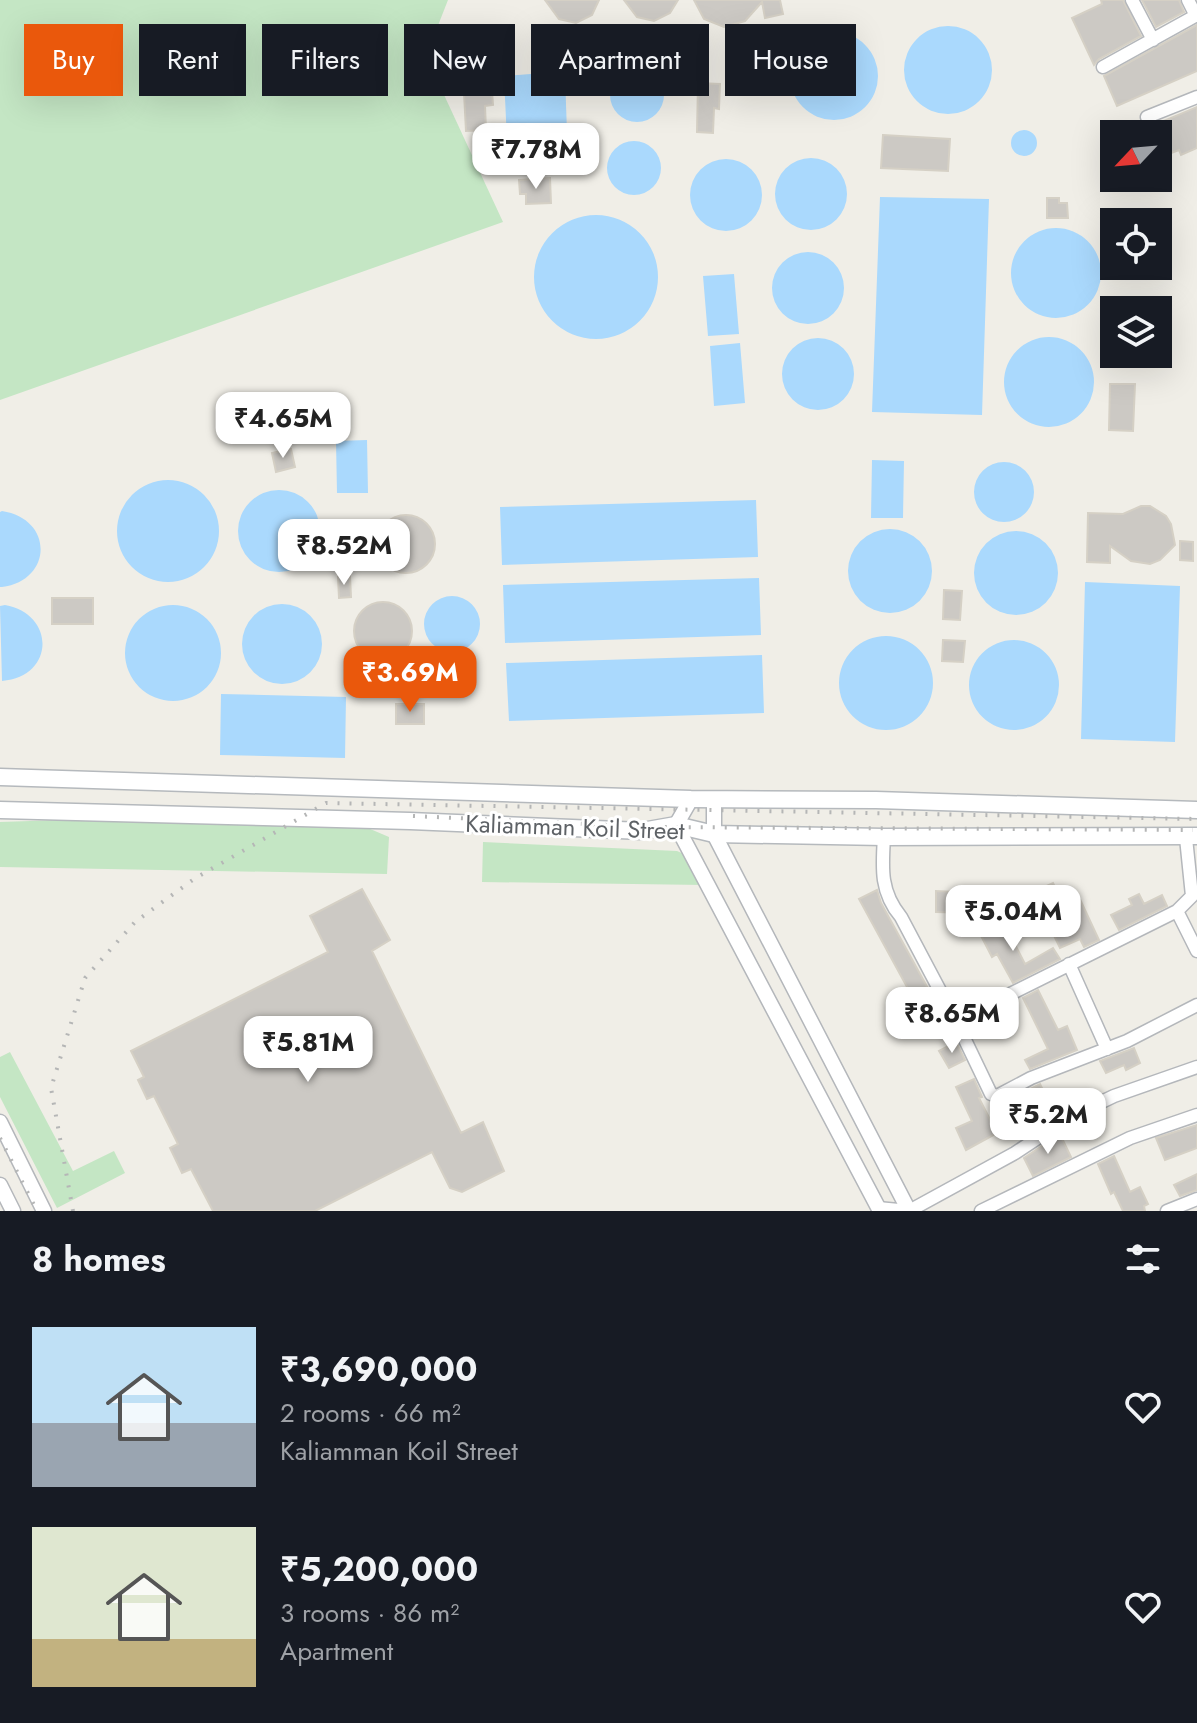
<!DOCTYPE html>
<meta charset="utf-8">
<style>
body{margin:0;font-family:Jost,sans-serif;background:#242831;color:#f1f3f6;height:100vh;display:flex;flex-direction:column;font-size:30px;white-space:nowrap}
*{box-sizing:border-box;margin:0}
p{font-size:26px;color:#9ea1a6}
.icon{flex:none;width:44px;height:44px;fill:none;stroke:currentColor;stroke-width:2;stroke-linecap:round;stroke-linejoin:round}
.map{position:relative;height:1211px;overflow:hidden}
.panel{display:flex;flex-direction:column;background:#171b24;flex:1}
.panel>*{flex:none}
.banner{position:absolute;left:24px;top:24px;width:1150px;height:72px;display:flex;gap:16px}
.needle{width:52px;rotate:244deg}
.buttons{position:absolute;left:1100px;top:120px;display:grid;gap:16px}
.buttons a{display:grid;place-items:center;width:72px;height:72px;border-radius:0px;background:#171b24;box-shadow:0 8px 32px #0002;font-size:40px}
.price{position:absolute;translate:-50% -68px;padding:0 18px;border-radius:16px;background:#fff;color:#222;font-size:26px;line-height:52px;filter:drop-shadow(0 2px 4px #0008)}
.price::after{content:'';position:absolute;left:50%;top:48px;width:24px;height:18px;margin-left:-12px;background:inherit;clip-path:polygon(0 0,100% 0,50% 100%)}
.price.current{background:#ea580c;color:#fff}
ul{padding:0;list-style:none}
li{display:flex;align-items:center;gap:24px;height:200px;padding:0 32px}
li span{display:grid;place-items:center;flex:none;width:224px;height:160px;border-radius:0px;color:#555}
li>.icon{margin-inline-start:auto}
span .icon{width:96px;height:96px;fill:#fffc;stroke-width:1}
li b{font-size:34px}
h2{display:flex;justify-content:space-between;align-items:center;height:96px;padding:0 32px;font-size:34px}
.pill{padding:0 28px;border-radius:0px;background:#171b24;box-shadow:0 8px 32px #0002;font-size:28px;line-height:72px}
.pill.current{background:#ea580c;color:#fff}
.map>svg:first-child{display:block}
.green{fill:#c4e6c4}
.water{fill:#aad9fd}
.building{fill:#ccc9c4;stroke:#d5d0c5;stroke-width:2}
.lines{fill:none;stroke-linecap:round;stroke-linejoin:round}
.minor-casing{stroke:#b4b7bb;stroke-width:15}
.tertiary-casing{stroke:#b4b7bb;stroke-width:17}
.secondary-casing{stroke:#b5b9bd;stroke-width:19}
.minor{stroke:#fff;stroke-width:12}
.tertiary{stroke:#fff;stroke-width:14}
.secondary{stroke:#fff;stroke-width:16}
.rail{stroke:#b5b6b6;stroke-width:4;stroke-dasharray:2 10;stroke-linecap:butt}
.labels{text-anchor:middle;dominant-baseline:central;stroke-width:6;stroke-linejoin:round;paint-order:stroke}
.street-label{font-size:24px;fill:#5e6266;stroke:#fff}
</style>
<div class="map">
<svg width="1197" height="1211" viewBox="0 0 1197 1211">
<rect width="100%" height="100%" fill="#f0eee7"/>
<path class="green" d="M0,0H448L426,56L503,222L0,400Z
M328,811L389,837L387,874L0,867V822Z
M483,842L677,851L684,854L704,885L482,882Z
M10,1052L73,1171L114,1151L125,1173L57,1208L0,1097V1057Z"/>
<path class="water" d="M904 70a44 44 0 1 1 88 0a44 44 0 1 1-88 0Z
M790 76a44 44 0 1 1 88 0a44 44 0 1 1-88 0Z
M559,36L576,42L574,49L564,48L568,160L508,163L504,76L557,72Z
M610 95a27 27 0 1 1 54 0a27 27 0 1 1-54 0Z
M1011 143a13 13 0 1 1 26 0a13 13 0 1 1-26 0Z
M607 168a27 27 0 1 1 54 0a27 27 0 1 1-54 0Z
M775 194a36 36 0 1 1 72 0a36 36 0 1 1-72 0Z
M690 195a36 36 0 1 1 72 0a36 36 0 1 1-72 0Z
M880,197L989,199L982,415L872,412Z
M534 277a62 62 0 1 1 124 0a62 62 0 1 1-124 0Z
M1011 273a45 45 0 1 1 90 0a45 45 0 1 1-90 0Z
M772 288a36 36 0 1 1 72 0a36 36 0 1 1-72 0Z
M734,274L739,334L708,336L703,276Z
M1004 382a45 45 0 1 1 90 0a45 45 0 1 1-90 0Z
M782 374a36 36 0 1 1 72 0a36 36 0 1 1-72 0Z
M740,343L745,403L714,406L710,346Z
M367,440L368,493H337L336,441Z
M872,460L904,461L903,518H871Z
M974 492a30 30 0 1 1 60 0a30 30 0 1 1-60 0Z
M117 531a51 51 0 1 1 102 0a51 51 0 1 1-102 0Z
M238 531a41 41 0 1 1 82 0a41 41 0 1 1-82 0Z
M756,500L758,557L502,565L500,507Z
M2,511C54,519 53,580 2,587H0V512Z
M848 571a42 42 0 1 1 84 0a42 42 0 1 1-84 0Z
M974 573a42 42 0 1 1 84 0a42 42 0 1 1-84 0Z
M759,578L761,635L505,643L503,585Z
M1085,582L1180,586L1175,742L1081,739Z
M424 624a28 28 0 1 1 56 0a28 28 0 1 1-56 0Z
M242 644a40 40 0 1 1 80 0a40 40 0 1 1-80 0Z
M5,605C56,614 55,677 2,681L0,606Z
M125 653a48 48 0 1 1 96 0a48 48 0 1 1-96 0Z
M839 683a47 47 0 1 1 94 0a47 47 0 1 1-94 0Z
M969 685a45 45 0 1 1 90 0a45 45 0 1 1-90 0Z
M762,655L764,713L509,721L506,663Z
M221,694L346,697L345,758L220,755Z"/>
<path class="building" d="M545,0H599L592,15L576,23L559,19Z
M624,0H678L670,13L654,21L637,17Z
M694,0H780L783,14L765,18L762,2L745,21L724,27L704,19Z
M1101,0H1123L1141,36L1099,59L1094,65L1072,18L1102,4Z
M1142,0H1179L1184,12L1156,27Z
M1197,25V71L1117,106L1104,76Z
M698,83L720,84L719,109L714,108L713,133L697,132Z
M492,91L493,105L485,106L486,130L466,131L464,93Z
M1197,107V148L1181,155L1179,150L1158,158V134H1133Z
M883,135L950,139L948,171L881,168Z
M550,178L551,203L526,204V194H520L519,180Z
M1047,198H1059V203H1067L1068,218H1047Z
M1110,384H1135L1133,431L1109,430Z
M291,449L295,467L276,472L272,453Z
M1141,506H1150L1166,516L1171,524L1175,545L1160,560L1150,564L1131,561L1110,546V563L1087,562L1088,513L1123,514Z
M377 544a29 29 0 1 1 58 0a29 29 0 1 1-58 0Z
M1180,541L1193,542V561L1180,560Z
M350,576L351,597L339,598L338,577Z
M944,590L962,591L960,620L943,619Z
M52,598H93V624H52Z
M354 631a29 29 0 1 1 58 0a29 29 0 1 1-58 0Z
M943,640L965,641L963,662L942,661Z
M396,704H424V724H396Z
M1053,883L1063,905L1079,897L1099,940L1084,947L1080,939L1060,948L1033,892Z
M362,889L390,940L372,951L461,1133L483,1122L504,1171L462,1192L450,1188L432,1152L315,1211H213L191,1169L182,1173L170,1148L178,1144L154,1096L147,1099L138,1080L144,1077L131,1051L328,952L310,916Z
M957,889L976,891L974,913L936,912V891L957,892Z
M877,890L881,903L947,1023L931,1031L859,899Z
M1139,894L1144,904L1162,895L1167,906L1119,930L1111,915L1132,905L1129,899Z
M1002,919L1025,964L1053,948L1060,959L1013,983L997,954L992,957L979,932Z
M1038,990L1058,1030L1067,1026L1077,1050L1030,1069L1025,1060L1048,1049L1023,998Z
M956,1042L965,1060L949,1068L939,1051Z
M1134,1048L1140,1063L1126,1070L1124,1065L1106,1073L1100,1061Z
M974,1079L982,1097L979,1098L997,1133L966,1150L956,1128L972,1121L956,1087Z
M1040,1084L1050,1105L1024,1117L1014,1097Z
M1197,1125V1148L1165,1160L1156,1138Z
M1060,1134L1071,1157L1033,1176L1024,1158Z
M1114,1156L1130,1192L1140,1187L1148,1204L1144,1206L1145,1211H1123L1114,1192L1111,1194L1098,1164Z
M1197,1174V1190L1180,1196L1174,1185Z"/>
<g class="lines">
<defs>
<path id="minor" d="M1132,0L1153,40
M1188,0L1196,16
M1103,67L1197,15
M1147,117L1197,97
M884,837C882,868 880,892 901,917L956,1021L1177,911L1192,896L1186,838
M1177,911L1197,951
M1069,964L1107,1049
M956,1021L991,1094L997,1096L1031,1078L1127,1041L1197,1005
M878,1208L909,1211L1015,1153L1068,1118L1114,1096L1197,1067
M981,1211L1130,1138L1197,1115
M1167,1211L1197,1199"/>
<path id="tertiary" d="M691,799L676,825L880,1211
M714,799V834L909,1211
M0,1122L44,1211
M0,1185L13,1211"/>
<path id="secondary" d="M0,777L691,799L876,800L1197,810
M0,810L410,821L642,831L676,825L714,834L884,837L1197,836"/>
</defs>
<use href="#minor" class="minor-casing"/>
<use href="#tertiary" class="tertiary-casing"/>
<use href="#secondary" class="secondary-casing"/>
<use href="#minor" class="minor"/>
<use href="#tertiary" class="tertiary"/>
<use href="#secondary" class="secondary"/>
<path class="rail" d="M413,816L652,827L1193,830
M0,1138L37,1211
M73,1211L51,1088L85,978L135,922L194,879L326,803L1197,819"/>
</g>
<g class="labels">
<g class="street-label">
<text transform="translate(575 827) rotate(2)">Kaliamman Koil Street</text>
</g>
</g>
</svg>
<div class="buttons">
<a><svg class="needle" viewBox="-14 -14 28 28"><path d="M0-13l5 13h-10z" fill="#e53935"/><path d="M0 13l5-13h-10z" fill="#9ea1a6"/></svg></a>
<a><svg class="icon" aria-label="locate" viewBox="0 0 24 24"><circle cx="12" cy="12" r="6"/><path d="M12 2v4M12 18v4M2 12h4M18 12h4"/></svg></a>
<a><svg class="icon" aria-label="layers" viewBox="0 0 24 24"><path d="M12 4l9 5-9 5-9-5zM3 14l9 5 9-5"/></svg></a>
</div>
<b class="price" style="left:536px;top:191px">₹7.78M</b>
<b class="price" style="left:283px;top:460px">₹4.65M</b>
<b class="price" style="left:344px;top:587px">₹8.52M</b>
<b class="price current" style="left:410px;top:714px">₹3.69M</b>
<b class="price" style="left:1013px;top:953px">₹5.04M</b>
<b class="price" style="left:952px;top:1055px">₹8.65M</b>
<b class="price" style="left:308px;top:1084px">₹5.81M</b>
<b class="price" style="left:1048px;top:1156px">₹5.2M</b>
<div class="banner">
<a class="pill current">Buy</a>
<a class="pill">Rent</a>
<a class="pill">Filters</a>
<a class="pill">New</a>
<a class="pill">Apartment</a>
<a class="pill">House</a>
</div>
</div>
<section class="panel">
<h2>8 homes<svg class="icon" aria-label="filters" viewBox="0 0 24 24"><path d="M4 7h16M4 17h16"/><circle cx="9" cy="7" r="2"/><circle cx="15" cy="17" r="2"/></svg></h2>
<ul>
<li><span style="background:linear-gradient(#bfe0f5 60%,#9aa5b1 0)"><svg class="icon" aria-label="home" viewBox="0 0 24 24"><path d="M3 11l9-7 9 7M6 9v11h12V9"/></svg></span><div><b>₹3,690,000</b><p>2 rooms · 66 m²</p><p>Kaliamman Koil Street</p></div><svg class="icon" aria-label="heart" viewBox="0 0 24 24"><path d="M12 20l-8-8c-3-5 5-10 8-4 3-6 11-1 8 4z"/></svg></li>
<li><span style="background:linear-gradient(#dfe7d0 70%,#c2b280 0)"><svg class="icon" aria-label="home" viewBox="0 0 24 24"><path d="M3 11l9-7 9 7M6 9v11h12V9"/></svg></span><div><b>₹5,200,000</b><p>3 rooms · 86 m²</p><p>Apartment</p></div><svg class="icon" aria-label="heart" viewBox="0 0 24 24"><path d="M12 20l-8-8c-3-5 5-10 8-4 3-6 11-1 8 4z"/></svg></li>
</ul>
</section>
